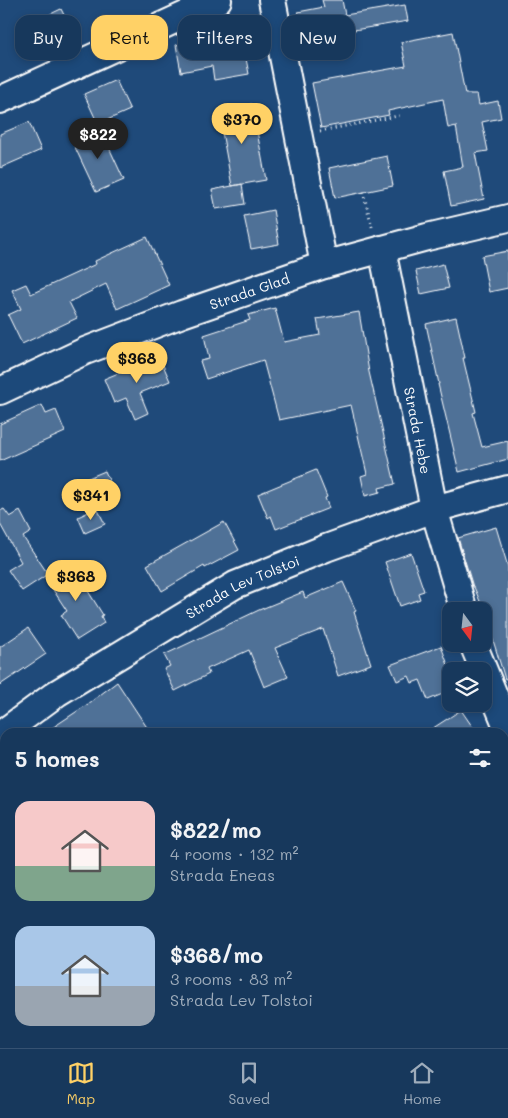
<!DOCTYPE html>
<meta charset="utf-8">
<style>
body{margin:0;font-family:Mali,sans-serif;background:#203f62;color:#f1f3f6;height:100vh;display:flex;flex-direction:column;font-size:19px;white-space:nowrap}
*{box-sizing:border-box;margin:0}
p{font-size:16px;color:#9eacbb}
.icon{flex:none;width:28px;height:28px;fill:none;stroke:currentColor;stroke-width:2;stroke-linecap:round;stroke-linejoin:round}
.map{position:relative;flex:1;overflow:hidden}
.side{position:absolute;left:0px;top:728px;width:509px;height:321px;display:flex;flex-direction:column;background:#17385c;border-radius:15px 15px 0 0;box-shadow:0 2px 8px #0003,0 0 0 1px #365272}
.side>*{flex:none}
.banner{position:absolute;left:15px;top:15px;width:479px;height:45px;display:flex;gap:10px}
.needle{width:32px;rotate:165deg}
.controls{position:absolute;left:442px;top:602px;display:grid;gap:10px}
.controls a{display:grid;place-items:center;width:50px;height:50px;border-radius:10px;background:#17385c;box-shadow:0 2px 8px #0003,0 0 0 1px #365272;font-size:25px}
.price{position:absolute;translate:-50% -42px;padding:0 11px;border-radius:18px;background:#ffd166;color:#111;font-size:16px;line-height:32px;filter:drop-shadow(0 1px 2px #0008)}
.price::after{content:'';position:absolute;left:50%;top:30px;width:15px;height:11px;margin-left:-8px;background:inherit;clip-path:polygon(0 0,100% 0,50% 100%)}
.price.active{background:#222;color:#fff}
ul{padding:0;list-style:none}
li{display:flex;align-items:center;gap:15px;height:125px;padding:0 15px}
li span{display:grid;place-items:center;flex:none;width:140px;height:100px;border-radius:15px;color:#555}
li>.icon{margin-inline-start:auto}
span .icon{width:60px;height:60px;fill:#fffc;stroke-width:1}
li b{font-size:21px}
h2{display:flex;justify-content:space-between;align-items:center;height:60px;padding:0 15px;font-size:21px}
.chip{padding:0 18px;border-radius:15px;background:#17385c;box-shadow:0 2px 8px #0003,0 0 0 1px #365272;font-size:18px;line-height:45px}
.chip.active{background:#ffd166;color:#111}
.tabs{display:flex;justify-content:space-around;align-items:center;height:70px;border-top:1px solid #365272;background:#17385c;font-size:14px;color:#9eacbb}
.tabs a{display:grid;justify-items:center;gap:2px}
.tabs .active{color:#ffd166}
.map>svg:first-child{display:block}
.building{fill:#507197;stroke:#fff}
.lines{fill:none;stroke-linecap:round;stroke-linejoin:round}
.minor-casing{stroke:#fff;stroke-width:30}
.major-casing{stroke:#fff;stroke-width:31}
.path{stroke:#fff;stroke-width:3;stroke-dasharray:1 4;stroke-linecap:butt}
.minor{stroke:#1f4a7a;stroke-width:26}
.major{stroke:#1f4a7a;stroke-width:28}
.labels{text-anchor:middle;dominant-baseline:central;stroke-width:4.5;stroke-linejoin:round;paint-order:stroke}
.street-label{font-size:14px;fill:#fff;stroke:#1f4a7a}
</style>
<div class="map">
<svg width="508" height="1048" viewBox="0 0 508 1048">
<rect width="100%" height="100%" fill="#1f4a7a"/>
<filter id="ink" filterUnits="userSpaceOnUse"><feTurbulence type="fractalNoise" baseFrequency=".02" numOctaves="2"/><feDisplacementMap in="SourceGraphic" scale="10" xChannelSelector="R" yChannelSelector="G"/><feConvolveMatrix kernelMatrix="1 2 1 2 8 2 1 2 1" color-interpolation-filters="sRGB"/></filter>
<g filter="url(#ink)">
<path class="building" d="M322,0H342L345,15L405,5L408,21L348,31L341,33L343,43L306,51L298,12L324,7Z
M61,9L72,31L47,43L36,21Z
M453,32L465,94H477L479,105L498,101L501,118L482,122L488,151L475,153L484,199L451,206L444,171L463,167L456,126L448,128L443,99L388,111L389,115L321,128L312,83L406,66L401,42Z
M241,33L249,74L214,80L212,66L181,72L176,45Z
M116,80L130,110L98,124L84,94Z
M252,104L266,180L232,186L218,110Z
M29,122L41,150L0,168V134Z
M100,128L124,180L96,192L72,141Z
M387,156L393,186L335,198L329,168Z
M242,184L245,204L216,209L212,190Z
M273,210L279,244L251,249L244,216Z
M147,237L169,285L117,309L106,284L69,302L77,318L22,344L8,315L21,309L12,290L26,284L31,294L96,264L95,261Z
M508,251V288L489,292L482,256Z
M443,264L449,288L421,294L416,271Z
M275,308L284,342L320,335L317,319L359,312L369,372L395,484L379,488L380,492L365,496L361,476L367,474L351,405L279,420L263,360L206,379L200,361L209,359L204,335L250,320L248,315Z
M456,317L465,358H463L476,412L473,413L482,447L508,441V459L459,472L438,384H439L426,324Z
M159,356L170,381L140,393L148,413L135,419L126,398L114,403L104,379Z
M42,405L46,414L56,410L65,432L0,461V424Z
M316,470L327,497L325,498L329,508L276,529L271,516L268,518L258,494Z
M105,471L115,494L96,503L86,479Z
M97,508L105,524L85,533L78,517Z
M4,509L10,517L20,511L31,532L23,537L48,574L22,591L8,570L21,562L0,524V511Z
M224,522L239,550L205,568L204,566L162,591L147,565Z
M496,527L508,567V678L505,679L484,611L474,587H473L458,538Z
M411,553L424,591L418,593L420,599L400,606L385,562Z
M71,564L103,615L101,616L104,623L77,640L61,615L67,611L46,579Z
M343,582L356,611L354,612L371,664L338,676L323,629L275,648L288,677L264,687L249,650L207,669L209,674L175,691L164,669L170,666L164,655L259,610L303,592L305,598Z
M28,628L46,654L0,685V647Z
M441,646L451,673V680L447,682L450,691L428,700L420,680L412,683L409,676L397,681L390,665Z
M117,682L150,732H46L88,704Z
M461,710L476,732H427Z"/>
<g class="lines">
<defs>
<g id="minor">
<path d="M272,0L324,265"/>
<path d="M0,100L218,0"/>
<path id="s1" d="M382,249L434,509L464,611"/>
<path id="s2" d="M0,391L85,351L182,314L324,265L427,237L508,218"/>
<path d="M473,644L508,729"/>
<path id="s3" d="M0,735L57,693L235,585L326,548L434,509L508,489"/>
<path d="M504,772L508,769"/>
<path d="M504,900L508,908"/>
<path d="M274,1044L277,1048"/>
<path d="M220,1048L226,1044"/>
</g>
<path id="major" d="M0,894L5,900
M128,1044L132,1048"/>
</defs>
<use href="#minor" class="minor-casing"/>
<use href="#major" class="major-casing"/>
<path class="path" d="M320,131L403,115
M363,192L373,230
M504,864L508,861
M437,1044L439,1048"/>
<use href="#minor" class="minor"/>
<use href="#major" class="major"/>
</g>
</g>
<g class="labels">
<g class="street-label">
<text stroke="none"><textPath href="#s2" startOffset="269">Strada Glad</textPath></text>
<text stroke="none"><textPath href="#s1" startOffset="185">Strada Hebe</textPath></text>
<text stroke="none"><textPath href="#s3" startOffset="285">Strada Lev Tolstoi</textPath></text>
</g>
</g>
</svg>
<div class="controls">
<a><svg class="needle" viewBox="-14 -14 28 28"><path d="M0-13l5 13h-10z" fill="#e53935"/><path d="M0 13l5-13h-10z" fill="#9eacbb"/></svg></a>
<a><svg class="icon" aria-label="layers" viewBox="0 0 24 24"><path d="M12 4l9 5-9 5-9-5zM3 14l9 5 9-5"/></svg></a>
</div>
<b class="price" style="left:242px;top:145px">$370</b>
<b class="price active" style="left:98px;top:160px">$822</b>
<b class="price" style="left:137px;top:384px">$368</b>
<b class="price" style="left:91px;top:521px">$341</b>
<b class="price" style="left:76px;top:602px">$368</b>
<div class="banner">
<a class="chip">Buy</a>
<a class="chip active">Rent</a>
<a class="chip">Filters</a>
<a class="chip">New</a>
</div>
<section class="side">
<h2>5 homes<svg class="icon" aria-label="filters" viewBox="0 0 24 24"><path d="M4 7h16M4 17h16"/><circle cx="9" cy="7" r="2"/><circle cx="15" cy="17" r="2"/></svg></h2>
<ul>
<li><span style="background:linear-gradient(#f6c9c9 65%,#7fa58c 0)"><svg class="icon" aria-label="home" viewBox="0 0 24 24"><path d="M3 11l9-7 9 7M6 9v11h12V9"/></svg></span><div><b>$822/mo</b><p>4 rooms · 132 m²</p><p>Strada Eneas</p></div></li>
<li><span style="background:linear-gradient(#a9c7e8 60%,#9aa5b1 0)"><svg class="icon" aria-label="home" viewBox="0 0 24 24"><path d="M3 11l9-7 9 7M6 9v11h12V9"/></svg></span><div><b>$368/mo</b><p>3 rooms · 83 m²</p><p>Strada Lev Tolstoi</p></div></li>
</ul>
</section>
</div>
<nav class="tabs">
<a class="active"><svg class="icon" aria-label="map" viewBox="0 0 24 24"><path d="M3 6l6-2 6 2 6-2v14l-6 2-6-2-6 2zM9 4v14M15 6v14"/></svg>Map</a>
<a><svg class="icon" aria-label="saved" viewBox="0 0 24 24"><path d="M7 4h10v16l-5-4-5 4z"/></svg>Saved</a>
<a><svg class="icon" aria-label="home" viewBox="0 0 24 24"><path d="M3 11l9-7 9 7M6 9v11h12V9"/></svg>Home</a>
</nav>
